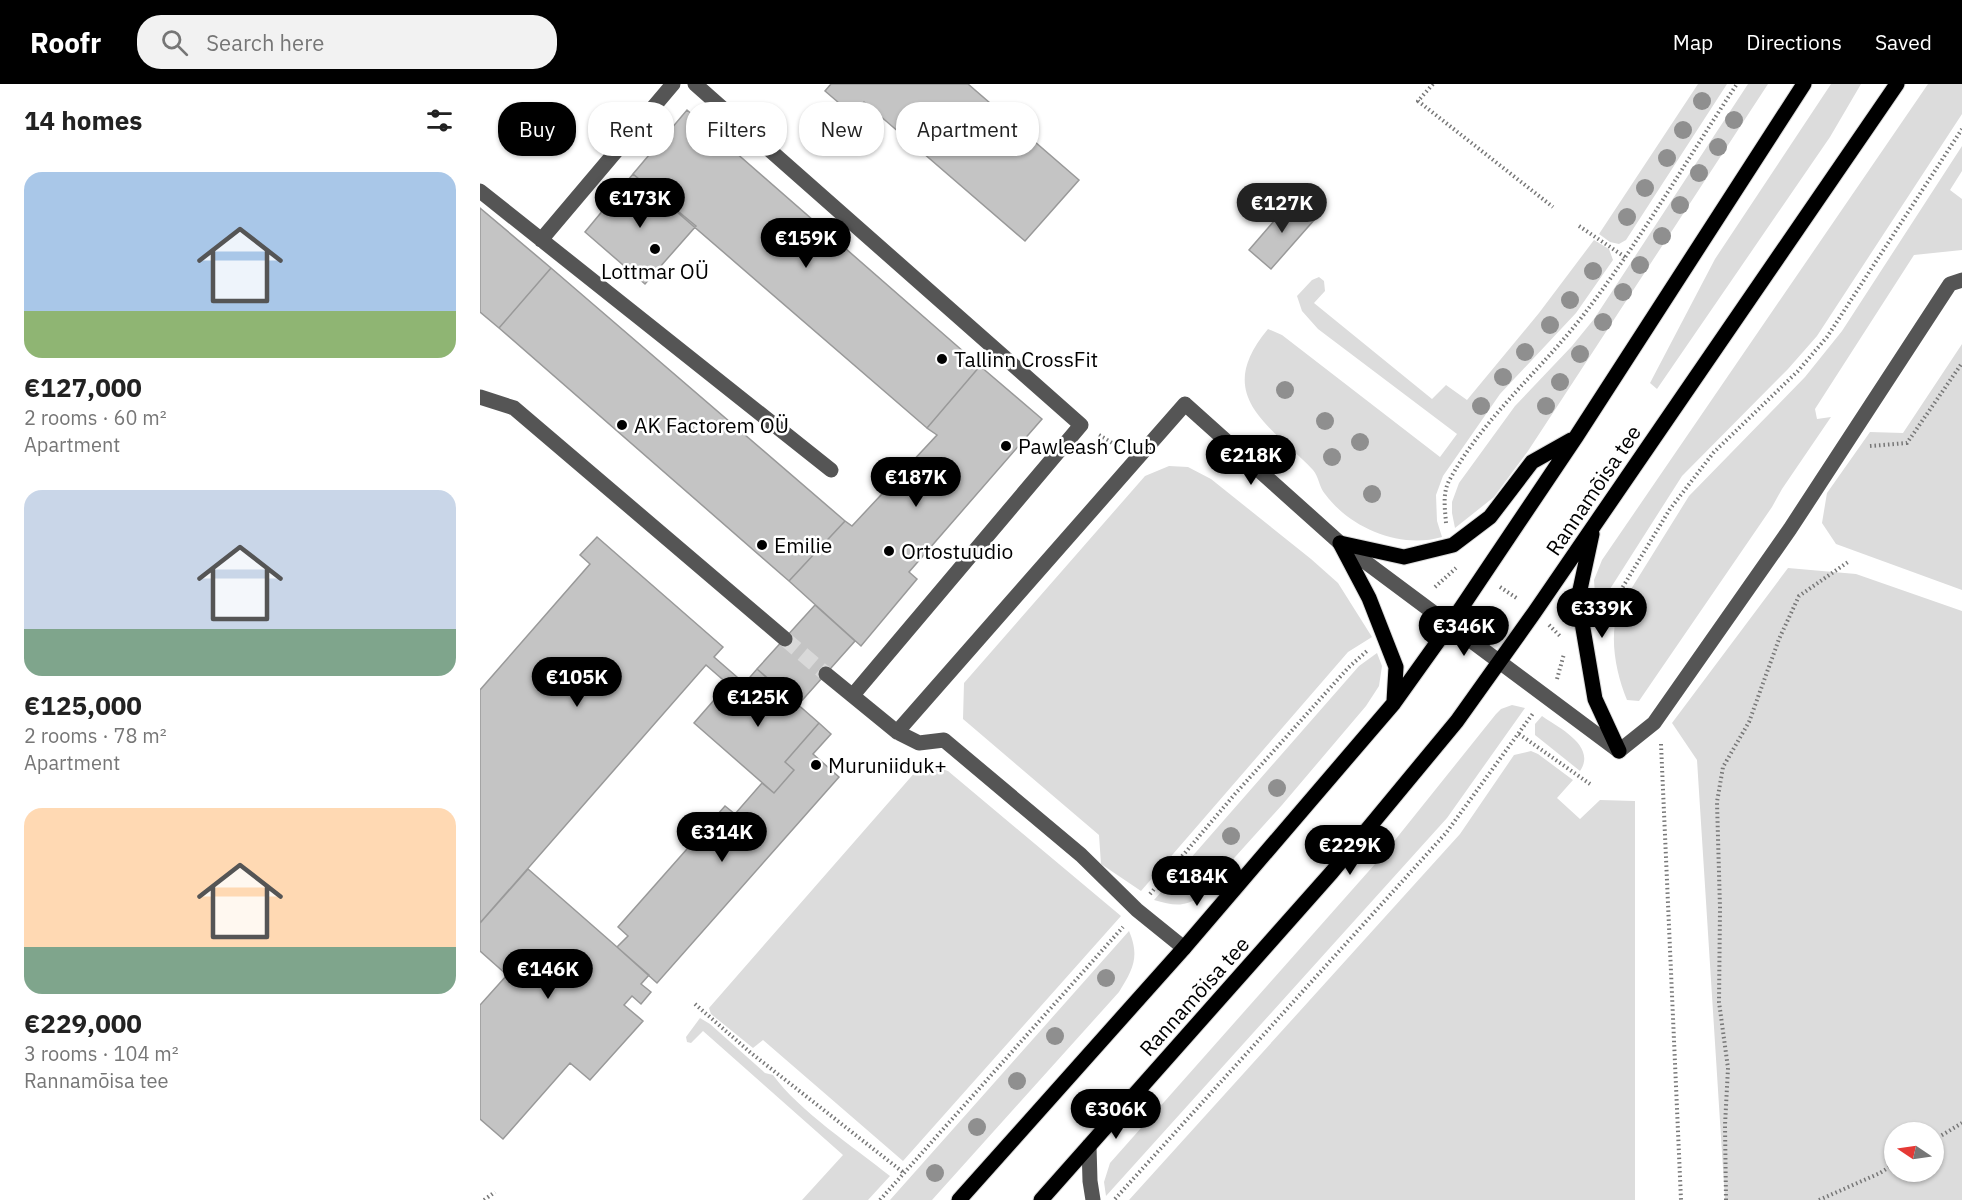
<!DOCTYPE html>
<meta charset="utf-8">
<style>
body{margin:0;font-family:"IBM Plex Sans",sans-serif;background:#f2f2f2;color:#222;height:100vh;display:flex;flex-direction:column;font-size:22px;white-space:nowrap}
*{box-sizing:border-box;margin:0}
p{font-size:20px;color:#767676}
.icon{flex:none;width:33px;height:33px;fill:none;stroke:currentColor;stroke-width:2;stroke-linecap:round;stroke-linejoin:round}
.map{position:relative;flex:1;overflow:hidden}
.drawer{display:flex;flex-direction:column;background:#fff;width:480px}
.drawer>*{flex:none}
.guide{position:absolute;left:18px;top:18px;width:570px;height:54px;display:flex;gap:12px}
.needle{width:39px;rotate:283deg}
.fabs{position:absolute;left:1404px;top:1038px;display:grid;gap:12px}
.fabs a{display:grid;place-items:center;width:60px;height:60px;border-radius:50%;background:#fff;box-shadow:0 2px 4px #0004;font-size:30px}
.price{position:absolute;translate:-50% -51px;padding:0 14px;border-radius:21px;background:#000;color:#fff;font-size:20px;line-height:39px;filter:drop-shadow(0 2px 3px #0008)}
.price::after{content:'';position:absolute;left:50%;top:36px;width:18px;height:14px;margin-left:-9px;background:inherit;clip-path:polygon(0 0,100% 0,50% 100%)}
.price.on{background:#222;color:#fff}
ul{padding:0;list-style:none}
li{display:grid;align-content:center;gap:12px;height:318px;padding:0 24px}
li span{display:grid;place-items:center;height:186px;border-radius:18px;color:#555}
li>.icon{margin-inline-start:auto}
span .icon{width:108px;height:108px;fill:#fffc;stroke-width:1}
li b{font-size:26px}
h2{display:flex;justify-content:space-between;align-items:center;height:72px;padding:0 24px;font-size:26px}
.tag{padding:0 21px;border-radius:24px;background:#fff;box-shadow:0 2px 4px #0004;font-size:21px;line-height:54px}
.tag.on{background:#000;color:#fff}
header{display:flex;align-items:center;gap:36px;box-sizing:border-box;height:84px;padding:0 30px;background:#000;color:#fff}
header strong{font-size:28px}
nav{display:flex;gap:33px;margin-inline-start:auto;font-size:21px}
.search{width:420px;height:54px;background:#f2f2f2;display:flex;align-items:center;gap:15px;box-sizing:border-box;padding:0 21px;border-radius:24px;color:#767676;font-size:22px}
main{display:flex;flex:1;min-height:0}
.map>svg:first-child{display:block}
.green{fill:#dcdcdc;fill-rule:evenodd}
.building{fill:#c4c4c4;stroke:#999;stroke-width:1.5}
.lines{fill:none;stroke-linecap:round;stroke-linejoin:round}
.minor-tunnel{stroke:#d9d9d9;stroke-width:15;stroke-dasharray:15 8;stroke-linecap:butt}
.major-casing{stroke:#dbdbdb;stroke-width:17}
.path{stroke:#777;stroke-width:4;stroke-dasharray:1.5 3;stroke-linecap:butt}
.minor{stroke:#555;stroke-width:15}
.major{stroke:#000;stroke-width:15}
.tree{fill:#8f8f8f}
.poi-dot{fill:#000;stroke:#fff;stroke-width:2}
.labels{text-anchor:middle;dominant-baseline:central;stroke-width:5;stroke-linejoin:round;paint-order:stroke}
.poi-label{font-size:21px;fill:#000;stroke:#fff;text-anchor:start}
.street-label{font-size:21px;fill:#000;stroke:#fff}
</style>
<header>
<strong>Roofr</strong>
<div class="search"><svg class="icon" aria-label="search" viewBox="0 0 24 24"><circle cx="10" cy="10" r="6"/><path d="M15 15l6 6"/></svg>Search here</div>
<nav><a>Map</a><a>Directions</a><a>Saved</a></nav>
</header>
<main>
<section class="drawer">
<h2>14 homes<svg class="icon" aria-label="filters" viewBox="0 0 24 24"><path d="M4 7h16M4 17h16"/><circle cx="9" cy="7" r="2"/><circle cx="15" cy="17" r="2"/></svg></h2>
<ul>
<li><span style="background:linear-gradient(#a9c7e8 75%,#8fb573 0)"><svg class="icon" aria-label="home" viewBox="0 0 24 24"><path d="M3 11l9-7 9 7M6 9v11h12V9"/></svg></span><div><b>€127,000</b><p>2 rooms · 60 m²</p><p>Apartment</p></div></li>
<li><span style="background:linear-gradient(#c9d6e8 75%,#7fa58c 0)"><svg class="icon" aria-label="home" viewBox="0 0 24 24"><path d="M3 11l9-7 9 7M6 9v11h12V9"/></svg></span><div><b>€125,000</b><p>2 rooms · 78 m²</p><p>Apartment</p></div></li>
<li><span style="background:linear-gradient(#ffd9b3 75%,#7fa58c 0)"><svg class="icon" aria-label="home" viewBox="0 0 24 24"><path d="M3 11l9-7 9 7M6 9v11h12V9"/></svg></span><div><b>€229,000</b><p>3 rooms · 104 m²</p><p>Rannamõisa tee</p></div></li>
</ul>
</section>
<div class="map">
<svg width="1482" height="1116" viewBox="0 0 1482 1116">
<rect width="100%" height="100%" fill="#fff"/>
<path class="green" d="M1218,0H1247L1146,156L1139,160L1130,158L1119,150Z
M1268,0H1288L1048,367L1014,413L975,444L972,429V418L979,399L1035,322L1092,262L1114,235Z
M1351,0H1381L1350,53L1177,305L1170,299L1235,175Z
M1448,0H1482V30L1337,252L1308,285L1202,392L1116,527L1114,496L1122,476Z
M1482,62V87L1470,106L1482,115V166L1434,171L1335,325L1337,335L1351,333L1302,405L1292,423L1159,617L1147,616C1136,589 1129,555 1138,526L1209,412L1325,293L1362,247Z
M1114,156L1129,165L1133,176L1096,229L1020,310L963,392L956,411L957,437L962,453C921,465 871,445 845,410C839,403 839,393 833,386C789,340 732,312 788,245L802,251L960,373L977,350L838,245L822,227L817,212L832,196L839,193L844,197L845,207L834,219L952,315L966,301L987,316L1059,229Z
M1482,260V506L1356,460L1342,439L1347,409L1390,348L1423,349Z
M689,382L708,383L731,395L831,475L858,499L892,553L868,568L661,807L621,780L619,751L483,635L484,599L665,392Z
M1308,484L1376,490L1482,527V1116H1245L1217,676L1192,639ZM1454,1048V1088H1414V1048Z
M897,569L902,582L899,602L886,622L802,721L719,813C704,824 692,821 674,816L879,582Z
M1032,621L1045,624L967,734L626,1112L624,1098L630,1079L903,771L1016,630L1021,625Z
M1062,632C1079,644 1117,662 1100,687L1055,651V640Z
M1051,667L1058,670L1093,696L1077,714L1100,735L1120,716L1155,717V1116H649L980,750L1034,671Z
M454,682L468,687L641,832L423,1077L283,956L273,964L231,930L229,924L437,686Z
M649,847C660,873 653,885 639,908L452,1116H410Z
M220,934L230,940L285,989L293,991C318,1026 375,1064 410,1092L388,1116H322L363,1071L223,947L211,959L207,958L206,953Z"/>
<path class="building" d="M351,0H488L599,96L545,157L384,18L373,31L345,7Z
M207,26L500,282L447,344L153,90Z
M153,90L216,142L165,200L105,148Z
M813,115L835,135L791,185L769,166Z
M0,124L71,184L19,244L0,228Z
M71,184L365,437L309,497L19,244Z
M500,282L562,335L429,488L437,495L381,562L309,497L365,437L372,442L457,351L447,344Z
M117,453L243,563L234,573L265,600L257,608L226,581L0,839V606L110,480L100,471Z
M335,521L375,557L318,621L277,585Z
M277,585L339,639L305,678L314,686L294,709L214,639L248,600L257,608Z
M339,639L351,650L333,670L359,693L177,899L137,863L148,852L138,843L245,722L255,730L282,699L294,709L314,686L305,678Z
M48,785L169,891L161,900L171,908L161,920L152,912L144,921L163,937L110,996L90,979L23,1055L0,1035V921L27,891L0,867V839Z"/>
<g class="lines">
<path class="minor-tunnel" d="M305,555L346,590"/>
<defs>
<path id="major" d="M1112,450L1098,515L1115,615L1139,667
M860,459L924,473L973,461L1010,433L1052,378L1091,356
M860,459L889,514L916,583L914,617
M479,1116L704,864L914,619L969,542L1096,353L1324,0
M561,1116L852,788L977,637L1054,529L1417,0"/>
</defs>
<use href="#major" class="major-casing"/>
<path class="path" d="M953,0L938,17L1073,123
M1099,142L1145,173
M619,351L639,363
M1390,362L1427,359L1482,279
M966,439C965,424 962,409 970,395C1006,330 1064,284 1108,225C1162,154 1207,75 1257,0
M955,503L976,484
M1020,503L1038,515
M1124,534L1190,425L1234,368L1318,287L1347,253L1482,45
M1069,541L1081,553
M1077,595L1084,570
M1039,650L1110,700
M1181,660L1201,1116
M670,810L755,710L868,584L887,567
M215,920L271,969L424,1089
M1454,1056L1482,1039
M635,1115L966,749L1054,628
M4,1116L15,1108
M400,1116L643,843
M1246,1116L1245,1041L1248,984L1239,918L1240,824L1237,718L1243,683L1269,638L1299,555L1319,512L1368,478
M1339,1116L1400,1089L1414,1080"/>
<path class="minor" d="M215,0L601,341L373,611
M0,107L351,386
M61,156L193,0
M0,313L34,324L305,555
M346,590L417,648L439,659L464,656L601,771L657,826L704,864
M417,648L705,320L860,459L1139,667L1174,639L1310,445L1470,200L1482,196
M609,1062L610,1097L613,1116"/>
<use href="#major" class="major"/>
</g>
<g class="tree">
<circle cx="1222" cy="17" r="9"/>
<circle cx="1254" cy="36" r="9"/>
<circle cx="1203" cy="46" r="9"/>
<circle cx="1238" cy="63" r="9"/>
<circle cx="1187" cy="74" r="9"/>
<circle cx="1219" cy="89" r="9"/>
<circle cx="1165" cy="104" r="9"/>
<circle cx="1200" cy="121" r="9"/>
<circle cx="1147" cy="133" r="9"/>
<circle cx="1182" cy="152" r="9"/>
<circle cx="1160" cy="181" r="9"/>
<circle cx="1113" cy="187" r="9"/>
<circle cx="1143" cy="208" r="9"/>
<circle cx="1090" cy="216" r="9"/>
<circle cx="1123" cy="238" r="9"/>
<circle cx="1070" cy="241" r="9"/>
<circle cx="1045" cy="268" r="9"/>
<circle cx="1100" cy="270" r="9"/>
<circle cx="1023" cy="293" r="9"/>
<circle cx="1080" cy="298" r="9"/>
<circle cx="805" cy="306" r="9"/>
<circle cx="1001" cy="322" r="9"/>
<circle cx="1066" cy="322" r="9"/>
<circle cx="845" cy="337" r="9"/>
<circle cx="880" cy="358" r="9"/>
<circle cx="852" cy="373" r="9"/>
<circle cx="892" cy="410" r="9"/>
<circle cx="797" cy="704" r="9"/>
<circle cx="751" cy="752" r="9"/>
<circle cx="711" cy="800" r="9"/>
<circle cx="626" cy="894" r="9"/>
<circle cx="575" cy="952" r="9"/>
<circle cx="537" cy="997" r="9"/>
<circle cx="497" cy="1043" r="9"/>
<circle cx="455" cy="1089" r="9"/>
</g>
<g class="poi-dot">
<circle cx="175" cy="165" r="6"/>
<circle cx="462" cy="275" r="6"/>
<circle cx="142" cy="341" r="6"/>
<circle cx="526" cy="362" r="6"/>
<circle cx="282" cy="461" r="6"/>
<circle cx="409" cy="467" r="6"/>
<circle cx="336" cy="681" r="6"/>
</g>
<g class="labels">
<g class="poi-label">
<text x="175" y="187" text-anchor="middle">Lottmar OÜ</text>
<text x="474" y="275">Tallinn CrossFit</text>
<text x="154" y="341">AK Factorem OÜ</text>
<text x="538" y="362">Pawleash Club</text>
<text x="294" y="461">Emilie</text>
<text x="421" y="467">Ortostuudio</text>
<text x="348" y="681">Muruniiduk+</text>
</g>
<g class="street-label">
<text transform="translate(1113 406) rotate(-56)">Rannamõisa tee</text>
<text transform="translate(714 912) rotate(-48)">Rannamõisa tee</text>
</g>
</g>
</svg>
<div class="fabs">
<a><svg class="needle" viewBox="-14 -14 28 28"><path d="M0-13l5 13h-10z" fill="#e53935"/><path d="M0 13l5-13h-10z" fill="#767676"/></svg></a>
</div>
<b class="price" style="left:160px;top:145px">€173K</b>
<b class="price on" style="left:802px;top:150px">€127K</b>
<b class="price" style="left:326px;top:185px">€159K</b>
<b class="price" style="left:771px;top:402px">€218K</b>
<b class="price" style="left:436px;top:424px">€187K</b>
<b class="price" style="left:1122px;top:555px">€339K</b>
<b class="price" style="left:984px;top:573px">€346K</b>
<b class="price" style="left:97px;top:624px">€105K</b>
<b class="price" style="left:278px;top:644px">€125K</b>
<b class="price" style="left:242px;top:779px">€314K</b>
<b class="price" style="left:870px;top:792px">€229K</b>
<b class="price" style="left:717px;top:823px">€184K</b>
<b class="price" style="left:68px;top:916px">€146K</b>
<b class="price" style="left:636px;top:1056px">€306K</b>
<div class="guide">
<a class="tag on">Buy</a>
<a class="tag">Rent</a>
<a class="tag">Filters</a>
<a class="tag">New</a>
<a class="tag">Apartment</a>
</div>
</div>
</main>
